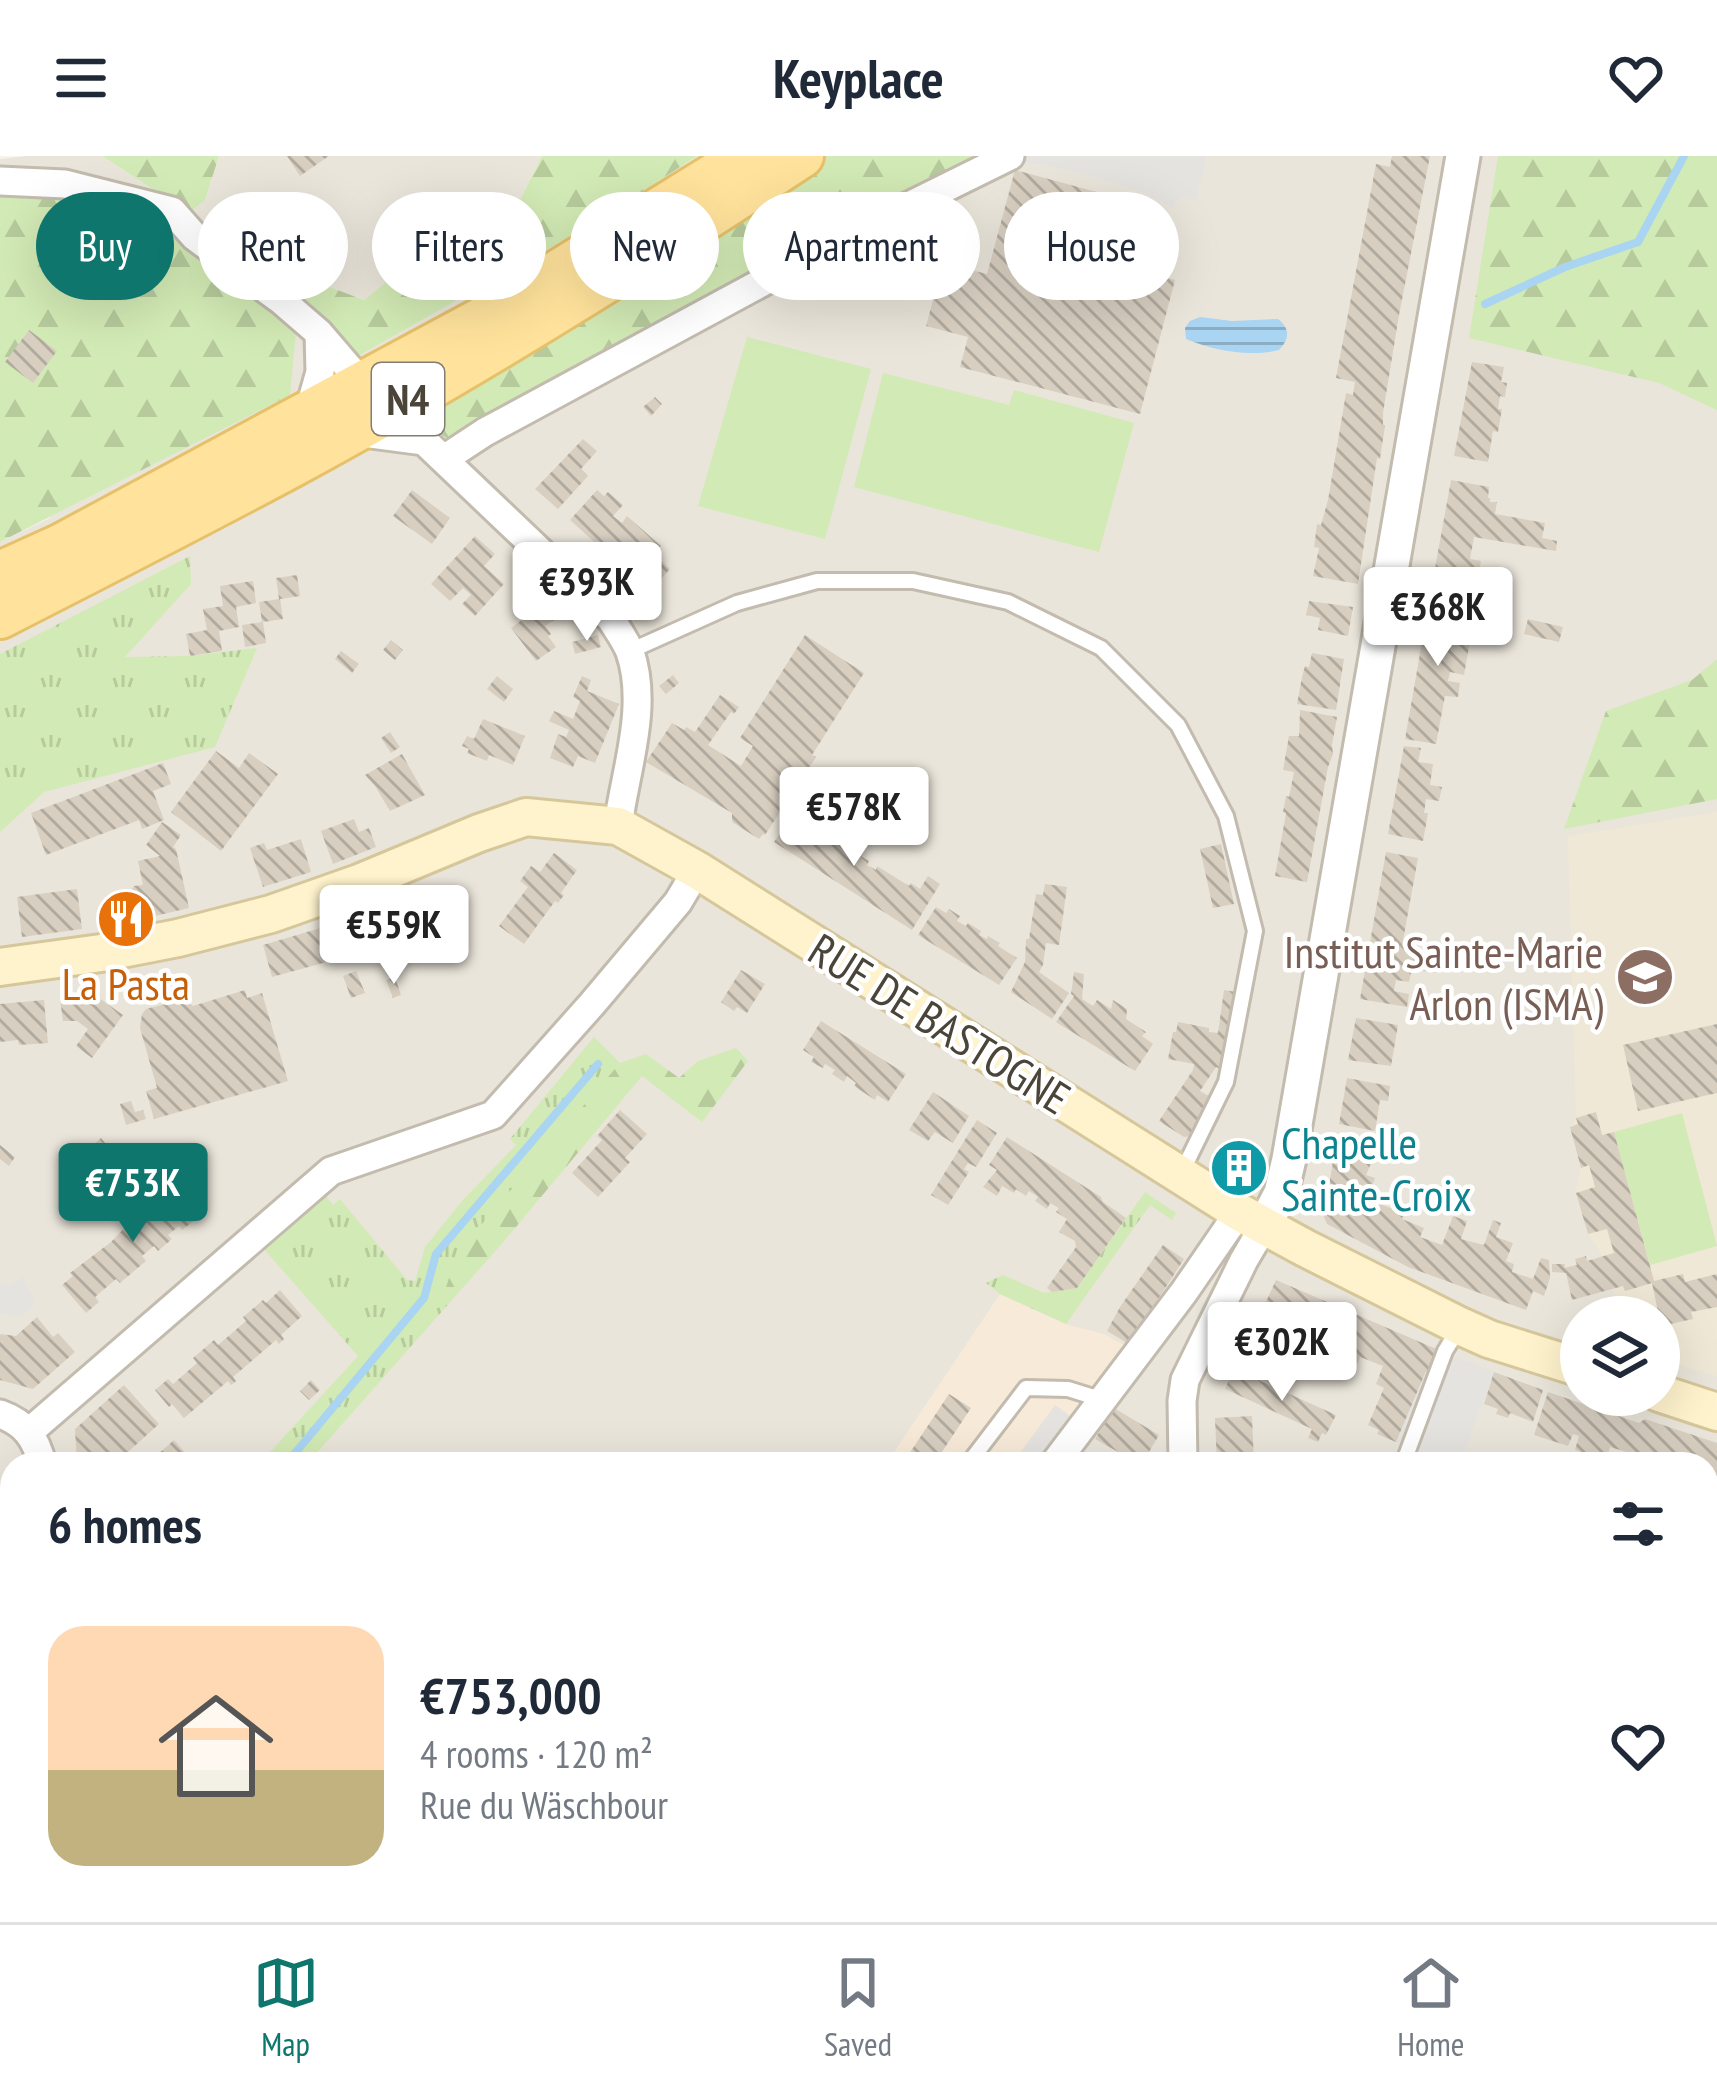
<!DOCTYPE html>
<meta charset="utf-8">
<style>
body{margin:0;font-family:"PT Sans Narrow",sans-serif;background:#f6f6f7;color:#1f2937;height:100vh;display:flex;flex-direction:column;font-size:45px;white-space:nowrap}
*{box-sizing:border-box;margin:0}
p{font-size:39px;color:#747a83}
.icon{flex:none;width:66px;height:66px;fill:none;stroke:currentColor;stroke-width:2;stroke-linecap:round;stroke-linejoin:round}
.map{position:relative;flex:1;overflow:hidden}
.drawer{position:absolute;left:0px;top:1296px;width:1719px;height:471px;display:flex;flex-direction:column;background:#fff;border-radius:36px 36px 0 0;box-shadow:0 12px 48px #0002}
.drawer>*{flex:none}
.hud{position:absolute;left:36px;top:36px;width:1647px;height:108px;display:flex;gap:24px}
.tools{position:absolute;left:1560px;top:1140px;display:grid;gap:24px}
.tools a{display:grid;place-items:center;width:120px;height:120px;border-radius:50%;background:#fff;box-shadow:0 12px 48px #0002;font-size:60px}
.price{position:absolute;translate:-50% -102px;padding:0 27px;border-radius:12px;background:#fff;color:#222;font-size:39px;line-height:78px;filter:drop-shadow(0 3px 6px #0008)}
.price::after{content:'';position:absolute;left:50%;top:72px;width:36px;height:27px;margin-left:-18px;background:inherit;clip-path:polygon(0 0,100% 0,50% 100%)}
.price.current{background:#0f766e;color:#fff}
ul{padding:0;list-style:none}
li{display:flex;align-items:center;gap:36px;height:300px;padding:0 48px}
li+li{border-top:3px solid #e0e1e3}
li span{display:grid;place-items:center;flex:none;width:336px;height:240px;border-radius:36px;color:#555}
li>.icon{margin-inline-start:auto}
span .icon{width:144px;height:144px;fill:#fffc;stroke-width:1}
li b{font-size:51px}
h2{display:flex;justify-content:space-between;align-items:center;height:144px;padding:0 48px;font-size:51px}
.chip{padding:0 42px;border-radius:54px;background:#fff;box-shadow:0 12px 48px #0002;font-size:42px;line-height:108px}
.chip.current{background:#0f766e;color:#fff}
header{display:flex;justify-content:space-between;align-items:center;height:156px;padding:0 48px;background:#fff;font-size:54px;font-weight:800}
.dock{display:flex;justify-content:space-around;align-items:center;height:168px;border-top:3px solid #e0e1e3;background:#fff;font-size:33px;color:#747a83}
.dock a{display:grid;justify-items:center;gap:6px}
.dock .current{color:#0f766e}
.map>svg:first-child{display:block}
.residential{fill:#eae5da;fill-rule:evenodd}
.commercial{fill:#f7ead8}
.education{fill:#efe8d6}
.grass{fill:url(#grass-tufts)}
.forest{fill:url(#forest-firs)}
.garden{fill:#d2eab5}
.parking{fill:#e5e3e0}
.water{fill:url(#water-rules)}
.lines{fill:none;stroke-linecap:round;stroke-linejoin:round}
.stream{stroke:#a9d4f2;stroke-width:8}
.building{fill:url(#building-back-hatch)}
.service-casing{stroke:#c2bbae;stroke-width:20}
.minor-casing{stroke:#c2bbae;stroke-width:33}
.tertiary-casing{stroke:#c2bbae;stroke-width:39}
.secondary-casing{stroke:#d6c79b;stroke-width:42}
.primary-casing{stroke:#e6c16a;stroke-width:48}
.service{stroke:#fff;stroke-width:14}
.minor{stroke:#fff;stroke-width:27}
.tertiary{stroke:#fff;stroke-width:33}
.secondary{stroke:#fff3cd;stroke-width:36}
.primary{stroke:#ffe39c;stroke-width:42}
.labels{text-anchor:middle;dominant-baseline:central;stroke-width:9;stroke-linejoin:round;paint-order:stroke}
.shield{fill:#fff;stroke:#817c74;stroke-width:3}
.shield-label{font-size:42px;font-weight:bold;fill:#4b4439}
.education-label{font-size:45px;fill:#785e54;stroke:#fff;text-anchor:end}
.food-label{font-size:45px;fill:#c56008;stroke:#fff}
.street-label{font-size:45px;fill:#4b4439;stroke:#fff}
.culture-label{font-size:45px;fill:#0d838f;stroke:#fff;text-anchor:start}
</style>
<header><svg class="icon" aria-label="menu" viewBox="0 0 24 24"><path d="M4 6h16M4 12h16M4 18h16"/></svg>Keyplace<svg class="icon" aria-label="heart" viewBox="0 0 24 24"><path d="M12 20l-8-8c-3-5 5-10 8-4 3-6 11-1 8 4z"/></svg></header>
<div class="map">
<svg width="1717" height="1766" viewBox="0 0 1717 1766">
<defs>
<pattern id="grass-tufts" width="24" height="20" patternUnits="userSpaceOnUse" patternTransform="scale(3)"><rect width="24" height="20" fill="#d2eab5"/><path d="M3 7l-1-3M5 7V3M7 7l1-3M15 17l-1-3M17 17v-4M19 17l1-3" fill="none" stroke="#b6ca9c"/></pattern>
<pattern id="forest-firs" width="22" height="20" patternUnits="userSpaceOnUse" patternTransform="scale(3)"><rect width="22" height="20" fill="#d2eab5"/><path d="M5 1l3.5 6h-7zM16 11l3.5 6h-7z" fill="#b6ca9c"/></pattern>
<pattern id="water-rules" width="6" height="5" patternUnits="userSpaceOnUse" patternTransform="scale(3)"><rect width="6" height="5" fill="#a9d4f2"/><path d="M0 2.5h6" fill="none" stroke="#8caec5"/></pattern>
<pattern id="building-back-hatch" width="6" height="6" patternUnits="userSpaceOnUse" patternTransform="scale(3)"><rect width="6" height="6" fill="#d8cfc1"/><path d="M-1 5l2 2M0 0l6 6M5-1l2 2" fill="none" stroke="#b1aa9e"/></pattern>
</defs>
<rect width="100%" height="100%" fill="#f6f3ec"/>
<path class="residential" d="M26,0H102L176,48L205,44L219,0H542L517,50L439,83L364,144L293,117L223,72L287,140L358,199L594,67L697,0H1717V1766H0V386L50,362L0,34V3ZM1581,1161H1659V1239H1581ZM12,1308H1707V1755H12Z"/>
<path class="commercial" d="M1000,1138L1068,1169L1104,1178L1126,1190L1040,1308H886Z"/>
<path class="education" d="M1717,656V1220L1659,1203V1161H1627L1612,1133L1603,1100L1588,1078L1576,1037L1581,1012L1570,971L1576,962L1568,680Z"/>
<path class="grass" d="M190,400L191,428L125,501L191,500L257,492L215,591L44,636L0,676V498Z
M594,881L620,907L487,1063L505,1084L307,1308H259L358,1200L262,1091L323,1036L333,1049L340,1043L407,1124L415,1125L425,1091L462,1045L516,989L510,983Z
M1145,1036L1176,1057L1172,1064L1150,1049L1066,1168L1000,1138L986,1127L1003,1119L1044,1137L1077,1132Z"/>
<path class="forest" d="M102,0H219L205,44L180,63L176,48Z
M542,0H697L594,67L358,200L287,139L210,84L223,71L293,117L364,144L439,83L517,50Z
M827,0H982L777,100L449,283L433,274L430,258Z
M1498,0H1717V254L1659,227L1469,182Z
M0,34C21,36 45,35 65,41C153,63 236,106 296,176L290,239L0,386Z
M1717,503V643L1564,673L1606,555L1692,524Z
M736,892L748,905L702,966L642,920L505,1084L444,1151L441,1147L457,1097L620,907L646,898L679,922L698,905Z"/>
<path class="garden" d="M747,181L871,213L825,383L698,350Z
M883,217L1009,249L1014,234L1134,267L1099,396L854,331Z
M1682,957L1717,1090L1650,1109L1614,976Z"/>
<path class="parking" d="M1024,0H1207L1196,45L1180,41L1173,52L1144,37L1110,26L1052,10L1023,6Z
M23,1120L35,1146L22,1160L0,1158V1127L11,1128Z
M1441,1195L1494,1216L1460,1308H1441L1396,1286L1426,1215Z
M1055,1249L1073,1262L1040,1308H1012Z"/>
<path class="water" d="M1200,161L1232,165L1278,163C1290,172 1290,183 1279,194C1249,201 1215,195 1186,183L1185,172L1190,165Z"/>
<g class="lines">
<path class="stream" d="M1485,148L1565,111L1638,86L1684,0
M286,1308L424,1142L436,1098L598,908
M0,1515L12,1507"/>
</g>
<path class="building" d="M287,0H329L300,20Z
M1392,0H1430L1399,159L1383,257V269L1385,270L1380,303L1377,302L1358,428L1313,420L1319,392L1314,391L1317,368L1321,369L1328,344L1346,237L1353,239L1355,226L1336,222L1376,8L1390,11Z
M1015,14L1156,52L1139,115L1175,124L1140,258L960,211L968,181L926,170L943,107L987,118Z
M29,174L57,195L33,227L5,206Z
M1472,206L1504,211L1501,226L1507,227L1505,241L1500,240L1498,253H1502L1498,276L1493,275L1488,306L1454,300Z
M655,241L662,248L651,260L643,251Z
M583,283L597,295L581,313L588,320L558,353L535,333Z
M1451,324L1489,331L1488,342H1490V346H1497L1495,358L1545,367L1542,382L1557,385L1556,395L1474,381L1470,403L1481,405L1475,436L1464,435L1462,446L1430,440Z
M412,334L450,362L432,388L393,360Z
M597,334L604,340L608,336L623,349L613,360L622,367L627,360L661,390L654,398L670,413L652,433L634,417L647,402L638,393L622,411L570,364Z
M475,380L495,398L484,410L504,428L475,460L462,448L471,439L463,432L450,445L431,428Z
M297,419L300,440L280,443L283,463L263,466L266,487L245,491L242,469L262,466L259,446L279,443L276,422Z
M253,425L256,447L236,451L239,471L219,475L222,495L190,500L186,478L207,474L203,453L223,450L220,430Z
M1430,443L1467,451L1465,467L1473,468L1464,519L1450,516L1448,525L1460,527L1458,541L1445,540L1436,588L1405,583L1422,486L1452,492L1453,487L1423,481Z
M1309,445L1353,451L1348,480L1318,474L1320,462L1306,459Z
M543,448L554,464L545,470L551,478L548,480L556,491L536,505L511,472Z
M1528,463L1563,471L1559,486L1524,478Z
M598,479L601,491L575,498L572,486Z
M805,479L864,517L812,599L816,601L765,679L763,678L759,683L732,666V657L646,606L672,567L684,574L686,571L695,576L720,539L739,551L734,558L731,556L708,589L741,610L753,590L740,582Z
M391,484L403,494L395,504L383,494Z
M341,495L359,508L352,517L335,503Z
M1312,497L1344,503L1336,554L1297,548L1302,521L1305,510L1309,511Z
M673,519L679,527L666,538L659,530Z
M497,520L513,533L504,546L487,533Z
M582,520L591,524L587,535L619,548L595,607L578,600L573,611L550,602L558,578L566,581L569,574L549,565L554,555L573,563L580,545L573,541Z
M1300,554L1337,561L1332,589L1333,598L1328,611L1307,726L1275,720L1286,657L1283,656L1286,640L1289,641L1294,616L1283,614L1289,580H1299Z
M483,563L525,580L513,609L489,599L487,605L467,597L469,593L462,590L467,580L474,583Z
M390,576L400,591L391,597L381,582Z
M1404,590L1421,592L1418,606L1433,608L1430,629L1442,631L1439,645L1426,643L1424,657H1428L1423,685L1388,678Z
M216,595L239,612L249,597L278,618L221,695L171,656Z
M402,598L425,639L390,655L375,630L365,619Z
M163,607L171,628L153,635L164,664L142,673L139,664L46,699L31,657Z
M798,650L819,663L824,661L836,670L828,683L848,692L847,695L855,701L857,698L869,705L867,709L876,714L877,710L909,730L911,727L920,733L928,720L940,728L912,774L774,686Z
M354,663L359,676L369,672L376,691L333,708L321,675Z
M162,666L181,679L173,691L176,693L189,752L121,768L112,763L134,730L143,729L138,705L160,700L146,689Z
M301,683L311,716L263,731L250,692L264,687L267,694Z
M1221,688L1234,748L1213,752L1200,693Z
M1386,696L1418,702L1402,790L1415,792L1414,802L1420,803L1422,795L1434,797L1433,805L1439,807L1437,817L1412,813L1409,826L1396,824L1394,835L1409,838L1407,851L1360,843Z
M554,697L577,714L561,737L564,739L558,747L555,745L524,788L499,770L528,731L520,725L531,710L540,716Z
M1045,728L1067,731L1059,789L1046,787L1043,809L1039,816L1069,837L1052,863L1011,836L1025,806L1026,783H1029L1036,738L1043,739Z
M77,733L82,773L22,781L17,741Z
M411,740L421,769L435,763L443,786L428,791L425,785L403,792L401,793L403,802L382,810L374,784L343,795L333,767Z
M936,751L946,757L949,753L960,760L957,765L966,770L968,767L981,775L979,779L987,783L988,780L1000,787L998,790L1017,802L999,829L918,779Z
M324,771L334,804L272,821L263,789Z
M741,814L765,828L747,857L737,851L734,855L721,846Z
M356,815L365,837L351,842L343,820Z
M1074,816L1084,818L1082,843L1093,850L1097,844L1111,853L1113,844L1127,853L1126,863L1146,876L1142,880L1153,888L1135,915L1056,866L1074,840L1071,838Z
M395,821L401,839L393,842L386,824Z
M245,834L247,842L262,837L288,925L154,963L146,935L157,932L140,872L142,858L146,853L183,843L193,850Z
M1224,834L1236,836L1223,915L1216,911L1200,935L1210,941L1192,980L1184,981L1159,965L1193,914L1194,908L1168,903L1173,876H1176L1178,866L1209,872V876L1218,877Z
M95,839L123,859L92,902L76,890L88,873L77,865H63L60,843Z
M44,844L48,887L19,889L18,884L0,886V848Z
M1356,862L1398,869L1391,910L1348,904Z
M821,865L906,918L888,946L877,939L875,944L854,930L856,927L847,920L844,926L832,918L835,914L825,908L823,912L811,906L814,901L803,894Z
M1717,868V937L1638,955L1623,889Z
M1347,922L1390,930L1388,945L1380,944L1375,975L1339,968Z
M933,936L969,960L953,987L935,976L928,985L909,974Z
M131,945L135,956L143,954L146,963L126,969L120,948Z
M620,954L647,978L625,1002L630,1006L598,1041L572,1017L602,984L597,980Z
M1596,956L1602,979L1614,976L1654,1125L1683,1118L1685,1126L1717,1118V1151L1691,1156L1693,1163L1661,1170L1652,1127L1625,1135L1623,1130L1572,1144L1566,1117L1552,1116V1108H1565L1564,1112L1577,1109L1575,1103L1586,1100L1587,1105L1614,1097L1607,1073L1588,1078L1576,1037L1595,1031L1589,1009L1581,1012L1570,971L1578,968L1576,962Z
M977,964L997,977L976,1011L968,1007L964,1013L969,1016L948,1049L931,1039Z
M1337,980L1376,996L1366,1019L1375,1022L1367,1043L1404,1057L1402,1063L1424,1072L1420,1081L1442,1089L1453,1060L1467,1065L1461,1083L1484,1089L1493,1064L1501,1067L1496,1081L1513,1087L1506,1105L1514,1108L1512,1116L1533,1123L1541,1102L1549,1104L1550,1122L1544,1140L1533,1135L1526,1154L1408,1111L1327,1068L1324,1061Z
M1007,981L1101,1041L1103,1046L1126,1062L1077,1132L1052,1136L1047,1132L1076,1091L1075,1085L1059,1076L1067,1063L1056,1056L1059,1052L1050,1047L1047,1053L1035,1045L1038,1041L1029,1035L1026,1040L1016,1033L1014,1037L1002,1030L997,1040L983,1031L997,1014L989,1009Z
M101,982L110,993L99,1002L90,992Z
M1236,985L1259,990L1247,1026L1225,1020Z
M0,989L15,1001L9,1010L0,1003Z
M181,1022L203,1049L192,1058L196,1063L182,1074L179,1070L168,1079L172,1083L158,1095L154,1090L142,1100L146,1105L120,1127L116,1123L95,1141L99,1146L86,1157L62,1129L73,1120L70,1117L111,1086L132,1064L134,1067L146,1057L144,1055L157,1044L159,1046L171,1036L168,1033Z
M1163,1089L1184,1103L1129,1188L1107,1175L1120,1151Z
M1276,1124L1441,1195L1432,1217L1426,1215L1396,1286L1377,1278L1379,1274L1368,1269L1384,1232L1376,1228L1383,1210L1360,1201L1358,1207L1258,1163Z
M280,1134L302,1160L281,1179L284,1183L279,1188L276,1184L233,1221L236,1225L234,1227L231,1229L228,1225L184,1262L172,1248L169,1251L155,1234L168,1223L173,1228L197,1207L193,1202L214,1184L218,1189L246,1165L243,1161L263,1144L266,1147Z
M37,1161L53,1181L58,1177L75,1196L33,1233L0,1224V1178L16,1180Z
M1234,1213L1336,1259L1326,1279L1322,1277L1318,1286L1308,1282L1312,1273L1225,1233Z
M1494,1216L1543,1234L1533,1266L1510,1257L1508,1262L1496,1258L1498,1253L1484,1248Z
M311,1224L320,1234L309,1244L300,1235Z
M124,1229L159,1268L128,1296V1308H77L75,1273Z
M1548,1236L1639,1267L1645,1263L1717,1287V1329L1712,1327L1714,1321L1707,1319V1308H1674L1657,1302L1655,1308H1634L1627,1306L1630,1297L1610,1291L1606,1305L1575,1294L1579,1280L1573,1278L1568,1290L1534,1279Z
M949,1238L971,1252L934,1308H918L907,1301Z
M1114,1252L1159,1279L1142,1308H1123L1127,1301L1095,1283Z
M1252,1260L1254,1308H1217L1215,1262Z
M174,1284L195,1308H166L158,1298Z
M0,1404L12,1434V1467L0,1472Z
M1707,1658L1712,1668L1717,1666V1703L1707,1686Z
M98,1755H142L146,1766H102Z
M207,1755H241L246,1766H201L198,1759Z
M589,1755H623L620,1759L630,1766H582Z
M723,1755H769L761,1766H716Z
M914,1755H992L995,1766H873Z
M1146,1755H1181L1183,1763L1143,1766L1141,1757Z
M1336,1755H1350L1352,1766H1338Z
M1354,1755H1369L1373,1766H1356Z
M1390,1755H1447L1450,1766H1386L1383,1757Z
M1287,1757L1289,1766H1254L1253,1764Z"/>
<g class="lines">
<defs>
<path id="service" d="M630,495L737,447L817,425H913L1008,446L1101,492L1178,569L1226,660L1255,775L1226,926L1181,1018
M968,1308L1026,1232L1068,1233L1100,1243
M1403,1308L1445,1195L1458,1174
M1211,1761L1244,1755"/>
<path id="minor" d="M0,25L65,28L172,55L195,81L282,145L319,177L361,226
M309,255L320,216L319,177
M356,276L424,285L419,267
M424,285L611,463C617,473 626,485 630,496C649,551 625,615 618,670
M444,303L485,276L848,80L1010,0
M0,1258C25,1267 36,1282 42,1308
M29,1276L331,1015L493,959L592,848L678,746L697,714
M1054,1308L1184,1136L1239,1056
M1183,1308L1182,1245L1185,1224L1244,1104L1264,1070
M4,1364L12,1383
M1707,1739L1717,1734
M167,1755L172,1766
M1004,1755L1006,1766
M1210,1755L1212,1766
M688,1766L696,1755
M1653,1766L1675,1755"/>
<path id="tertiary" d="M1264,1070L1281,1037L1289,1003L1463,0"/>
<path id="secondary" d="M0,811L101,797L178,782L271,758L359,727L479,677L526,661L618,670L697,714L1239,1056L1305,1092L1460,1170L1489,1183L1581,1212
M1659,1237L1717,1256"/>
<path id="primary" d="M0,417L60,390L478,165L745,0
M0,461C98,411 196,361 293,309C467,215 636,109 802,0"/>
</defs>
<use href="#service" class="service-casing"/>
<use href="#minor" class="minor-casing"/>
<use href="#tertiary" class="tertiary-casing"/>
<use href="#secondary" class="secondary-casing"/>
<use href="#primary" class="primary-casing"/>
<use href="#service" class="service"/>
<use href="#minor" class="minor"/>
<use href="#tertiary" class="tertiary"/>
<use href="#secondary" class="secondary"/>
<use href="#primary" class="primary"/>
</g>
<defs>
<symbol id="restaurant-disc" viewBox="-11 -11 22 22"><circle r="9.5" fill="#e8710a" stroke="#fff"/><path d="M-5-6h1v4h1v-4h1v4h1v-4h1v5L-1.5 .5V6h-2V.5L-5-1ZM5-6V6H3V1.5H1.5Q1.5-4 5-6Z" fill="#fff"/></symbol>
<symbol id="school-disc" viewBox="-11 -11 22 22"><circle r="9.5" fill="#8d6e63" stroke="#fff"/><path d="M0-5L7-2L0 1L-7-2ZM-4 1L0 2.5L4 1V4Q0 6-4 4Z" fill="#fff"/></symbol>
<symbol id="building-disc" viewBox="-11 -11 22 22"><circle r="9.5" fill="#0f9aa8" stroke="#fff"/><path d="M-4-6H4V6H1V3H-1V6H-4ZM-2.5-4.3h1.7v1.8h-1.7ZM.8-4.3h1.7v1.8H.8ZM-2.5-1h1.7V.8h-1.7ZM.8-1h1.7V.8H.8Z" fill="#fff"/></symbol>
</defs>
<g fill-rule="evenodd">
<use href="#restaurant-disc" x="93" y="730" width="66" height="66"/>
<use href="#school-disc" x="1612" y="788" width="66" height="66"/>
<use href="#building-disc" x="1206" y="979" width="66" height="66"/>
</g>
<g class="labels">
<rect class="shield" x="372" y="207" width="72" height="72" rx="9"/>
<g class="shield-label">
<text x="408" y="243">N4</text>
</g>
<g class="education-label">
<text x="1603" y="795">Institut Sainte-Marie<tspan x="1603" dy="52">Arlon (ISMA)</tspan></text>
</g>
<g class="food-label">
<text x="126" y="827">La Pasta</text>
</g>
<g class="street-label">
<text transform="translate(940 867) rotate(32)">RUE DE BASTOGNE</text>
</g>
<g class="culture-label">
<text x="1281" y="986">Chapelle<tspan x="1281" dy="52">Sainte-Croix</tspan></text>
</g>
</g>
</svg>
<div class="tools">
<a><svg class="icon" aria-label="layers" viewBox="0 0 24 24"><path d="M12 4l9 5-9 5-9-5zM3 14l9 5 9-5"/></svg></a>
</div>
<b class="price" style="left:587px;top:488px">€393K</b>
<b class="price" style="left:1438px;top:513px">€368K</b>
<b class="price" style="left:854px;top:713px">€578K</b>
<b class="price" style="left:394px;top:831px">€559K</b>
<b class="price current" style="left:133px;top:1089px">€753K</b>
<b class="price" style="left:1282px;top:1248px">€302K</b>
<div class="hud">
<a class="chip current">Buy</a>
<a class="chip">Rent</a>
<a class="chip">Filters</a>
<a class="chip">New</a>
<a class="chip">Apartment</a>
<a class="chip">House</a>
</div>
<section class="drawer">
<h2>6 homes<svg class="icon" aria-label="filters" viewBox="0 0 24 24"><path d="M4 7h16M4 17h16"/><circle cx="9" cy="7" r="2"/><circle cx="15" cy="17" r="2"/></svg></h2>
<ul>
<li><span style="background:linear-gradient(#ffd9b3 60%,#c2b280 0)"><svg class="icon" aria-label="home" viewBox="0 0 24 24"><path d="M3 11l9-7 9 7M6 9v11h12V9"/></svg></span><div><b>€753,000</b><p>4 rooms · 120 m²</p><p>Rue du Wäschbour</p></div><svg class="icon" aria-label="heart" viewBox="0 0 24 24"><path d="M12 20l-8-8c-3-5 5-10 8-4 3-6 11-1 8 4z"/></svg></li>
</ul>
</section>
</div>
<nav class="dock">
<a class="current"><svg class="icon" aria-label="map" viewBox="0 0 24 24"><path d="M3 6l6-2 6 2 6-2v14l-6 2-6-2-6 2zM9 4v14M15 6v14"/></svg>Map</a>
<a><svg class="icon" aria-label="saved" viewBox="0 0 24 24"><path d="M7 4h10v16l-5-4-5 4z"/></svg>Saved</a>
<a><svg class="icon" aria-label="home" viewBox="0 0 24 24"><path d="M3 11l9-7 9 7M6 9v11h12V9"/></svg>Home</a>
</nav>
